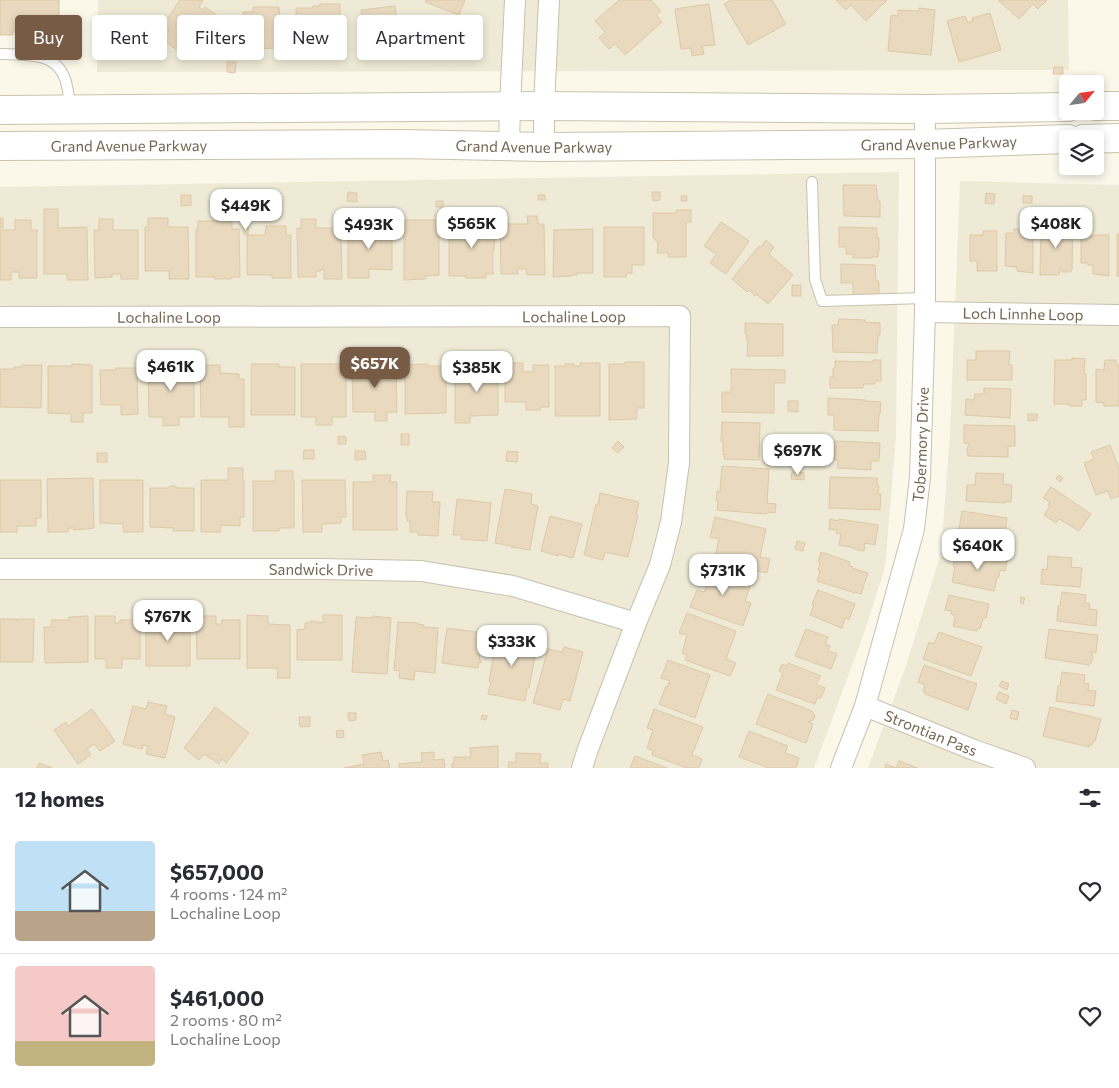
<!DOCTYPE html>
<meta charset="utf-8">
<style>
body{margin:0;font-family:Commissioner,sans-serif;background:#f7f7f7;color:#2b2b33;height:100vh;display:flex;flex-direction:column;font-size:19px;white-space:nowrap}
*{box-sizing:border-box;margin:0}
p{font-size:16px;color:#7c7c81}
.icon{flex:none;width:28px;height:28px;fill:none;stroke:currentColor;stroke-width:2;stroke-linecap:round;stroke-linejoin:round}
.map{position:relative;height:768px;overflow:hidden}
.sheet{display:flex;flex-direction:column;background:#fff;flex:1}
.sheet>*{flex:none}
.guide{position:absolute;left:15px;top:15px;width:500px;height:45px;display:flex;gap:10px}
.needle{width:32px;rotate:61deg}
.controls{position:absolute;left:1059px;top:75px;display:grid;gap:10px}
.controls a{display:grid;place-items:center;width:45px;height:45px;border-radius:5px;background:#fff;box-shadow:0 2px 8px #0003;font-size:25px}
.price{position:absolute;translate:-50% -42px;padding:0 11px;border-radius:10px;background:#fff;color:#222;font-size:16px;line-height:32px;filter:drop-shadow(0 1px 2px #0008)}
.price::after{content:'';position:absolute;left:50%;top:30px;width:15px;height:11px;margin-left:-8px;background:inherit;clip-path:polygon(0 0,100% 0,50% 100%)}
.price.current{background:#785b45;color:#fff}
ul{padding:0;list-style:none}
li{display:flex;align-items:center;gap:15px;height:125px;padding:0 15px}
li+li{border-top:1px solid #e1e1e2}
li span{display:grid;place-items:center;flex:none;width:140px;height:100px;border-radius:5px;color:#555}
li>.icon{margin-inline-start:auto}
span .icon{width:60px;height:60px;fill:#fffc;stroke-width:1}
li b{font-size:21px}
h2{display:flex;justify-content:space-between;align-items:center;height:60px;padding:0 15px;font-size:21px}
.tag{padding:0 18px;border-radius:5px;background:#fff;box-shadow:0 2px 8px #0003;font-size:18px;line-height:45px}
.tag.current{background:#785b45;color:#fff}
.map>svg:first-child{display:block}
.residential{fill:#eeead6}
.building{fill:#e8d9bf;stroke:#dec9a6}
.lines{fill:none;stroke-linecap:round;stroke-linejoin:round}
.service-casing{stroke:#c9c0ae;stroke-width:12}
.minor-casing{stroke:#c9c0ae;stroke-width:22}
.secondary-casing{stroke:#ccc2ad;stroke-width:30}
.service{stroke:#fff;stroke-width:10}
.minor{stroke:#fff;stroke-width:20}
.secondary{stroke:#fff;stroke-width:28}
.labels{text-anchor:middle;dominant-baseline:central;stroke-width:4;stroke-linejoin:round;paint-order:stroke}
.street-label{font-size:15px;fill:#736550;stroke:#fdfbf0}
</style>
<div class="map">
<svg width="1119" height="768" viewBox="0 0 1119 768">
<rect width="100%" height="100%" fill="#fbf8ea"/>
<path class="residential" d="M98,0H1068L1069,70L97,72Z
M899,172L896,436L885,568L863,636L814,768H0V187Z
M960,181L1119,185V768H868L905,669L941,553L950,434Z"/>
<path class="building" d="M0,0H59V25L35,24V32H13V35H0Z
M180,0H203L199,7L203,10L205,7L221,18L198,51L182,40L176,49L162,40L169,30L163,25Z
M426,0H465L459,15L425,2Z
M619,0H651L661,11L656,15L662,22L625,55L615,44L609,49L599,38L605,32L595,21Z
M731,0H772L786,24L748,45L724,4Z
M836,0H887L866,21L851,5L846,10Z
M998,0H1047L1038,9L1033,4L1019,19Z
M320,4H340V46H296V8H313V6H320Z
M709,4L715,45L702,46L704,54L692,56L691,48L681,49L675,9Z
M395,6L399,47L388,48L389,56L377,57L376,50L365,51L361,10Z
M253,7H279L280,18H278V48L244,49L243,12H253Z
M919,8L935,10L931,55L888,51L891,15L898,16V10L918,11Z
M990,13L1001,50L959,62L947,21L965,16L968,23L973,21L972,18Z
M227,62H236L235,73L227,72Z
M1054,67H1063V74H1053Z
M843,185H876L878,201H880V217L844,216Z
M348,192L357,193V202L347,201Z
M652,192H660V200L653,201Z
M986,193L995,194L994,204L985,203Z
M181,195H191V205L181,206Z
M538,195H545V200H538Z
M681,196H687V201H681Z
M1023,196H1032V203H1023Z
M436,201H443V207H436Z
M44,209H58V228L87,227L88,280H67V274H44Z
M676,210H691V222H686V257H668L669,253H657L658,242L653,238V213H676Z
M480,215H493V226H495L494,250H493V274H485L486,278H466V276H449V226H469V220L480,221Z
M527,216H537L538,224H544L545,275H527L526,269H517L518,274H501L500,224H528Z
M0,218H3V228H0Z
M148,218H168V227H188L189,279H169V271H145V227H148Z
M99,219H113V230H138V279H121V274H112V277L95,278L94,230H99Z
M301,219H316V228H341L342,279H324V269H321V271H316V277H298L297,228L301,229Z
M15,220H31V230H37V278H19V272H11V280H0V230H15Z
M404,220H439V275L425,276V279L404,280Z
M198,221H232V229H239L240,277H231V279H215V277H196V229H198Z
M721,222L749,241L726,274L710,263L716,254L704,246Z
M1041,223L1073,224L1072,270L1070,272H1062V269H1060L1059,275H1040Z
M266,226H286V235H291V278H272V275H247V235H265Z
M348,226H392V270L369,269V278H348Z
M244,227H248V235H244Z
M604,227H644V265H632V273H627L626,277H604Z
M839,227L877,228V238H879V251H878V257H872V258H853V254H846V247H839Z
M593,229V273H577V275H572V276L553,277L554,230Z
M1014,229L1026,230V232H1033V273L1017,271V267L1005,266L1006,233H1014Z
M983,231H997V271H977V261H970V235H983Z
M1117,234H1119V276H1117Z
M1094,235H1109V276L1093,274V265H1088V263H1081V236H1094Z
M766,240L774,247L769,254L793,275L768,304L756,294L755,296L749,290L747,292L732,279L759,246L761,247Z
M841,264L875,265L876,281H879V298L853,297V283H841Z
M792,285H801V296H792Z
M839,319L865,320V322L880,323V335H878L877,353L833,352L832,325H838Z
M745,323L783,324V356H747L748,339H746L747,334H745Z
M976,351H1010L1009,364L1012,365V380H967V360H976Z
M1072,358L1085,359L1084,374H1086V400H1082V406H1069V404H1054L1055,360H1072Z
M873,360H881V381H875V384H864L863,388H830V377H833V368H835V361L873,362Z
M1105,360H1116V365H1119V406H1104V403L1096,402V369L1104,370Z
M377,362H387V364H396L397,412H387V421H375V412H353L352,364H377Z
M625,362H644V408H637V419L609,420V364H625Z
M187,363V368H194V417H179V425L163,426V417H149L148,364Z
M498,363V415L470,416V423H455V378H460V370H477V364Z
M505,363H523V372H533V365H549V407H540V410H526V402H505Z
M580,363H600V416H555V366H565V364H574V366H580Z
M72,364L92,365V413H83V422H71V414L48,413V366H72Z
M251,364H279V367H295V415H251Z
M301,364H340V368H346V417H332V425H316V417H301Z
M428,364V366H446V413L405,414V365Z
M22,365H42L41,408L0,407V369H15L14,367H22Z
M200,365H220V373L239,374V379H244V427H229V417H201Z
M116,368H137L138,414L121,415V405H101L100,370H116Z
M731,369L785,370V383H774V413L722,412V392H731Z
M984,388L1011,389L1010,418L965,415L966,399L974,400L975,394H984Z
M828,398L866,400V401L881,402L880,414H879L878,431L834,430V415H828Z
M788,401H798V412L788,411Z
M1028,414H1037V420L1028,421Z
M722,422L760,423L759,460L724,459L725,454L723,455V441H721Z
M964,425L1015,426V446H1008V457L968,456L967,448L970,444L964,443Z
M401,434H409V445H401Z
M338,436L346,437V444H338Z
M618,441L624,447L618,453L612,448Z
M835,441L880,443L879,461H871V470L837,468L838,460H834Z
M1110,445L1119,468V496L1111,499L1108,491L1096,495L1084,463L1094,459L1091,452Z
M304,450H314V459H303Z
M355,451H365L366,459L355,460Z
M507,451L518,452L517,462L506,461Z
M97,453H107V462H97Z
M722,466L769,469L767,503L776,504L775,513L767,512L766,514L717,510L718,501H716L717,491H720Z
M228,468H243V480H244V517H240V526L221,525V532H201V480H228Z
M275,471H293V480H294V528H279V531H253V481H275Z
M792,472L804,473V480L791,479Z
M976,473L1004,474L1003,484L1012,485L1011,502L1005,501V503L966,501L967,485H975Z
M373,475H391L390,482H397V530H353V482H373Z
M1059,475L1063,478L1060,482L1056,478Z
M830,477L877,478V485L879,486L878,494H881L880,510L829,508Z
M93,478L94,528L74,530V528H69L68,532H48L47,479Z
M0,480H41V518H36V526H17V532H0Z
M100,480H143V532H123V524L100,523Z
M302,480H345L346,517H341V523L322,524V532H303Z
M170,486H175L177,488H194V531H173L174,528L150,527V488H168Z
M1051,487L1091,514L1079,531L1059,519L1056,523L1044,515L1050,506L1048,505L1050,502L1043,498Z
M505,489L532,494L531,504L538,506L530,550L511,547V546L495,543Z
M407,491L433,492L432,502H440L438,536L418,535V532H410V521H407V517L406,515Z
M600,493L639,502L636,514L638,515L628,557L605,552L603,560L584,555L596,504L598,505Z
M457,499L491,503L487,541L461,539L462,535H453Z
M962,511L1007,518L1005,533L1010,534L1009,544L1001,543V546L968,541L970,531L959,529Z
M550,516L582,524L573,558L558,554V556L541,551Z
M715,517L766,529L760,557L770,559L767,573L720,563L721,559L715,558L719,539L710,537Z
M830,519L838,521L839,519L878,525L875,545L865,543L864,551L854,549V548L839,545L841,534L836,533L837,530L829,529Z
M797,541L805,543L803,551L795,549Z
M821,552L850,562L849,566L853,567L852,568L868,573L861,594L855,592V593L817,581L820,571L818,570L820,563L818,562Z
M956,553L971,556V554L1007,561L1005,571L1000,570L999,577H997L994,591L952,582L955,566H953Z
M1048,556L1072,558L1071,567L1082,568L1080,587L1041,584L1042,569L1047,570Z
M704,565L751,583L745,601L751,603L743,626L690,607L697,590L704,592L707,585L698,582Z
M818,590L855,604L849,620L845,618L842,628L810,615L814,605L812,604Z
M1062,592L1086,595L1085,603L1090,604L1089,609L1097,610L1096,626L1057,621L1058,606H1060Z
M949,595L989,604L986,618H983L980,629L978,628L977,631L953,626L955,618L954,617V615L951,614L952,611L945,610Z
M1021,597L1025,598L1023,604L1020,603Z
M687,613L736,631L726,659L736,663L730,676L685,660L687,655L682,653L687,635L679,633Z
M247,615L268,616V624L290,625V678H277L278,668H247Z
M323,615H342V660H297V630L305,629V623H309L311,621L323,623Z
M88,616V662L45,663L44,627H51V620H69V617Z
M95,616H115V623H120V620H140V659H122V668H106V659H95Z
M156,616H165V618H190V666H146V618H156Z
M196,616H216V624H222V620H240V659H197Z
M372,616L391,618L387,674L352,672L356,617L372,618Z
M0,619H16V620L17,621V619H34L33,662H0Z
M398,622L418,623V624L424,625V627L438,628L435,673L415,671L414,680L399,678L400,671L394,670Z
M447,628L483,633L479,660H481V663L479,662L478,668L442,663Z
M806,629L828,637L825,644L830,646L828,651L837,654L831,669L795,656Z
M1049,629L1098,635L1096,653L1091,652L1093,656L1092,661L1089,665L1045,658Z
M498,632L519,637V639L538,642L529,688H527L525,701L488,694L491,681H489Z
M939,632L982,647L971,676L923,659L929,642L934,644Z
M564,647L583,652L570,701L563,699L560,710L533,703L548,649L562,652Z
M668,660L710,675L695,718L659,704L666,686L667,687L670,681L661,678Z
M788,663L821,676L816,684L825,688L821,698L818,697L815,704L776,690L783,673L779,671L782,664L787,666Z
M924,665L977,684L968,710L925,694L923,690L925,685L918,682Z
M1062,672L1085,675L1084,683L1089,684L1088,690L1096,691L1094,706L1056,701L1058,686H1060Z
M1002,681L1009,684L1007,690L999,686Z
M999,692L1009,696L1006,704L996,699Z
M768,694L812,711L815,716L813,720L808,722L813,724L806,743L756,724Z
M148,702L167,706L165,714L175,717L165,758L146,754L148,746L143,745L142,749L123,744L133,706L146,709Z
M215,707L249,733L226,763L222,759L219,764L204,754L199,760L184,748Z
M1050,707L1101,719L1095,741H1093L1092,745H1089V747L1043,736Z
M92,709L115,741L100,751L94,744L87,749L91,755L78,764L54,730L66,722L68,726Z
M654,709L703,727L692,755L702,759L699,768H687L652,755L653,751L647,748L653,730L647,728Z
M1012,710L1019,712L1017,720L1010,718Z
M348,713H356V720L349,721Z
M482,715L487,716L486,720L481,719Z
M299,717H310V726L300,727Z
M343,730L344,737L337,738L336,731Z
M749,731L788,746L785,753L799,758L796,768H769L739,757Z
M498,746V768H452V763H454V757H471L470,748Z
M381,752L383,761L388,760L390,768H344L364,764L362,755Z
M434,752V760L444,759L445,768H399V764L422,762L421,753Z
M516,753L541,754L540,763H548V768H508L509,762H516Z
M635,756L667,768H630Z
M899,761L918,768H885L886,764L896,768Z
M39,763L52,768H37Z"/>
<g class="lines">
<defs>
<path id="service" d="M0,54C28,55 60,51 67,86C69,93 69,102 69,109
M812,182L815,279L822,301L925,298"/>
<g id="minor">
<path d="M509,146L510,106L515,0"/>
<path d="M544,147V106L549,0"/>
<path id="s1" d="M925,312L1119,315"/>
<path id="s2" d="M0,317L680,316L679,463L671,522L660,565L636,623L588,749L582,768"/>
<path id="s3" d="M0,569H321L421,571L513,586L636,623"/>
<path id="s4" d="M865,706L974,750L1025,768"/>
<path id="s5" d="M841,768L865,706L914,529L920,477L925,312V109"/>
</g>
<g id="secondary">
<path d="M1095,106H1119"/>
<path d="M0,110L544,106L925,109L1068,107"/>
<path d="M1083,139L1119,138"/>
<path id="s6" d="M0,146L403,144L544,147L925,144L1068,139"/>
</g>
</defs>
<use href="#service" class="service-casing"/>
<use href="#minor" class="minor-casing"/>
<use href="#secondary" class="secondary-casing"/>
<use href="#service" class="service"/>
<use href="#minor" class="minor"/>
<use href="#secondary" class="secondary"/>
</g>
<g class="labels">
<g class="street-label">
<text stroke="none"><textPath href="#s6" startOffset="939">Grand Avenue Parkway</textPath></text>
<text stroke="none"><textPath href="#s6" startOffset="129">Grand Avenue Parkway</textPath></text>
<text stroke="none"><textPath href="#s6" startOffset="534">Grand Avenue Parkway</textPath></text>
<text stroke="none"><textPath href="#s1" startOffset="98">Loch Linnhe Loop</textPath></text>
<text stroke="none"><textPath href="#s2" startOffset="574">Lochaline Loop</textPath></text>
<text stroke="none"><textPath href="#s2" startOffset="169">Lochaline Loop</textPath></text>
<text stroke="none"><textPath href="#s5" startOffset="335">Tobermory Drive</textPath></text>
<text stroke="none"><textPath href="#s3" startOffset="321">Sandwick Drive</textPath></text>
<text stroke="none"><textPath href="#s4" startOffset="71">Strontian Pass</textPath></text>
</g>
</g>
</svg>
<div class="controls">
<a><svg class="needle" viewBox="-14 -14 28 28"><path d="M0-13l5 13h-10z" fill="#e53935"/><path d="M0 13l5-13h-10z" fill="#7c7c81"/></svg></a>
<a><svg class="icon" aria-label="layers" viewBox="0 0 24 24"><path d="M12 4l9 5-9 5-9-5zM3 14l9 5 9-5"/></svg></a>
</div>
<b class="price" style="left:246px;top:231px">$449K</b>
<b class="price" style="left:472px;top:249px">$565K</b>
<b class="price" style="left:1056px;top:249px">$408K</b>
<b class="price" style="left:369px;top:250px">$493K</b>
<b class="price current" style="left:375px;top:389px">$657K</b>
<b class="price" style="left:171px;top:392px">$461K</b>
<b class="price" style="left:477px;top:393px">$385K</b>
<b class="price" style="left:798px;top:476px">$697K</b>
<b class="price" style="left:978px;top:571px">$640K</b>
<b class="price" style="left:723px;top:596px">$731K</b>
<b class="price" style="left:168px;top:642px">$767K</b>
<b class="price" style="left:512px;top:667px">$333K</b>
<div class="guide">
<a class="tag current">Buy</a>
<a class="tag">Rent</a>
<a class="tag">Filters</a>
<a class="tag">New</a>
<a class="tag">Apartment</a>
</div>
</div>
<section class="sheet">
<h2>12 homes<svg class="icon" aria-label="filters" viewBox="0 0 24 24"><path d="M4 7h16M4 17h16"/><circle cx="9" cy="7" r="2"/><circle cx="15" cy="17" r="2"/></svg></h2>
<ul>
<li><span style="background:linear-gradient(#bfe0f5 70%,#b9a48a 0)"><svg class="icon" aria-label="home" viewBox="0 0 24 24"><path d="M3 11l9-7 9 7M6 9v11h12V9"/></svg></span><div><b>$657,000</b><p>4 rooms · 124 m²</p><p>Lochaline Loop</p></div><svg class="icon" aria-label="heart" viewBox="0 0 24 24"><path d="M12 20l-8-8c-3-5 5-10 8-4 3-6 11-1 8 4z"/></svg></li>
<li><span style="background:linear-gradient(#f6c9c9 75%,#c2b280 0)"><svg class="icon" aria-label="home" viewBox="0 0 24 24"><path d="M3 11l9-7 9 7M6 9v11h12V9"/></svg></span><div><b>$461,000</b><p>2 rooms · 80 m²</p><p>Lochaline Loop</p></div><svg class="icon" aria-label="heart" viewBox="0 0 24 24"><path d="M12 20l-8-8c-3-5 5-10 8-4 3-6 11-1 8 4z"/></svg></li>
</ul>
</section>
